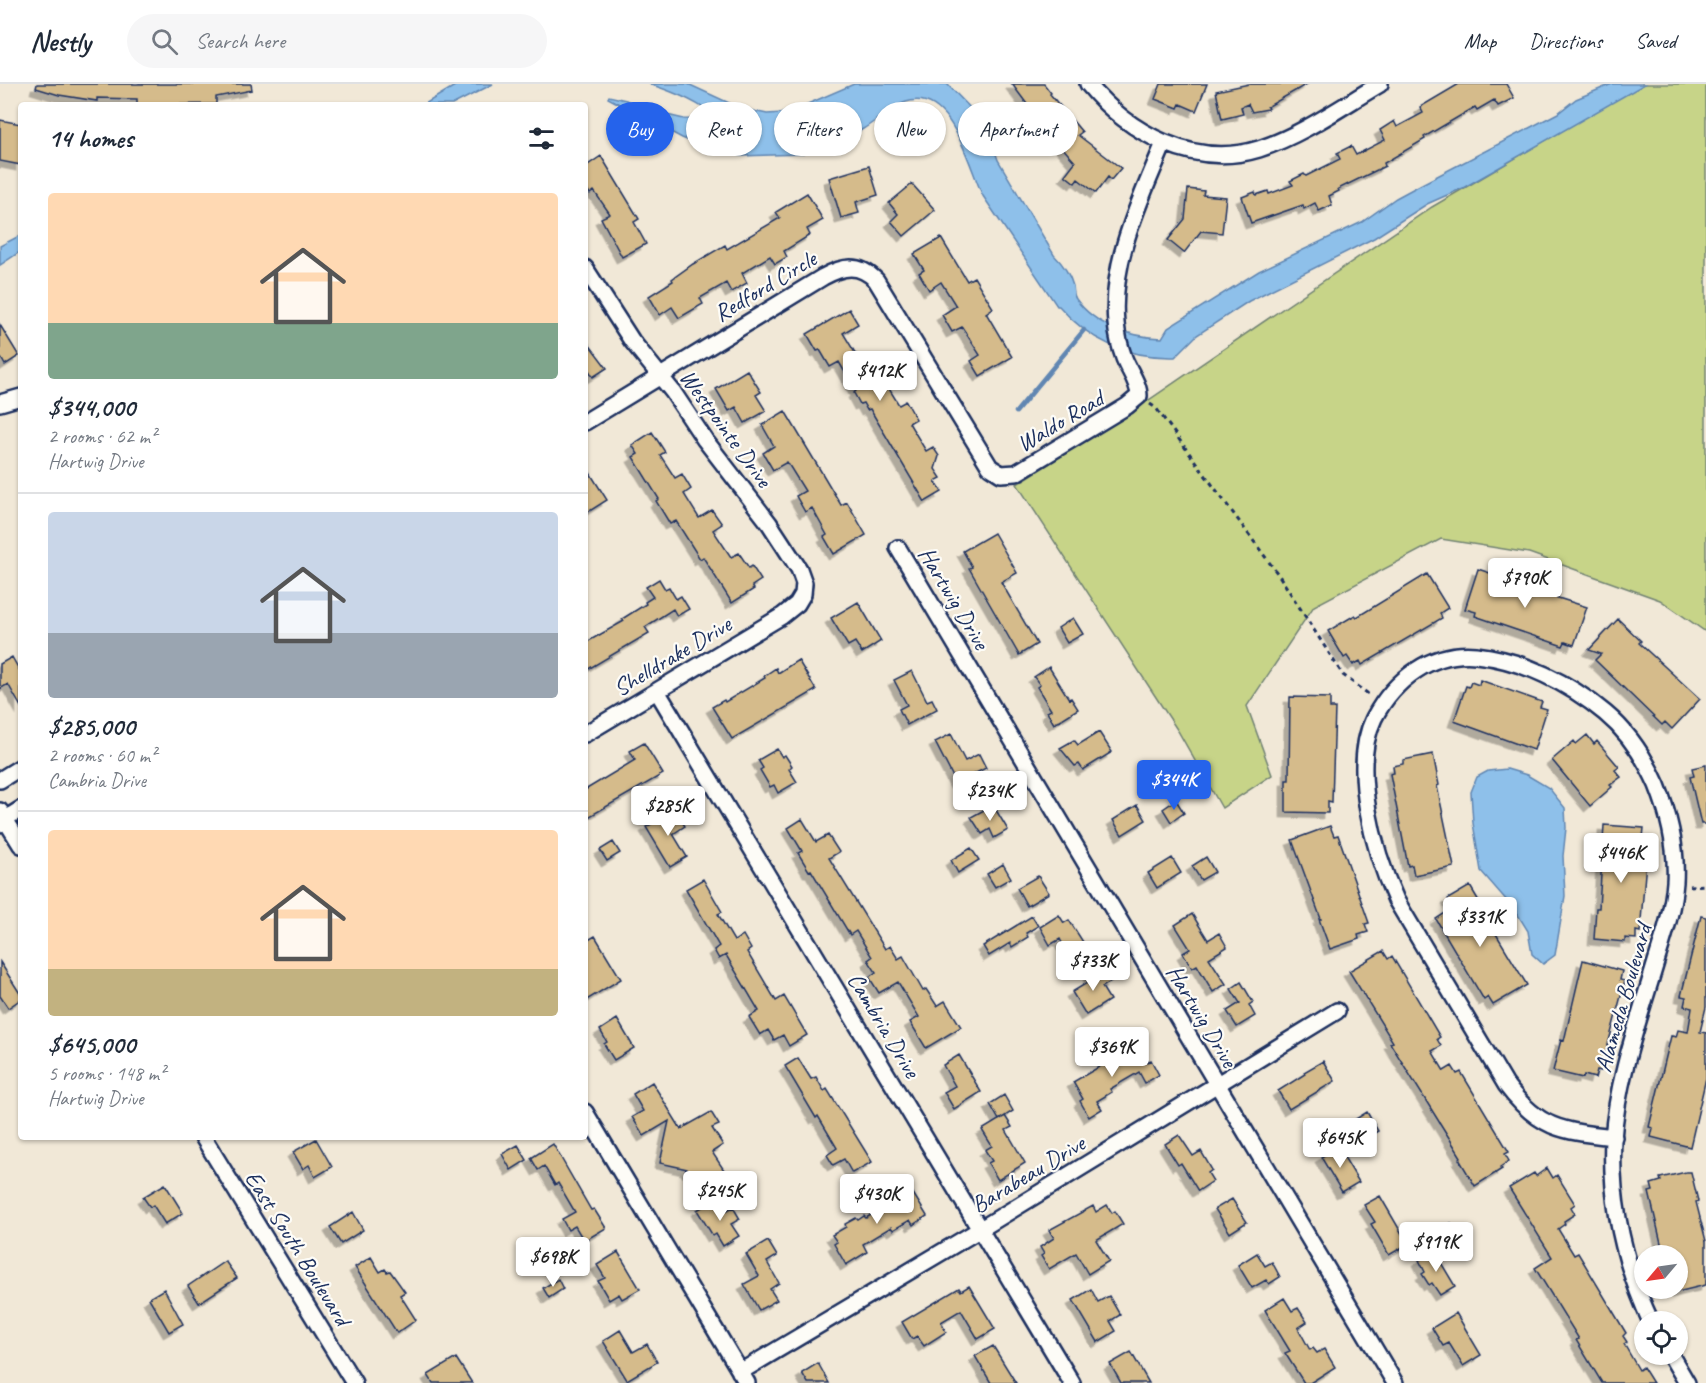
<!DOCTYPE html>
<meta charset="utf-8">
<style>
body{margin:0;font-family:Caveat,sans-serif;background:#f6f6f7;color:#1f2937;height:100vh;display:flex;flex-direction:column;font-size:22px;white-space:nowrap}
*{box-sizing:border-box;margin:0}
p{font-size:20px;color:#747a83}
.icon{flex:none;width:33px;height:33px;fill:none;stroke:currentColor;stroke-width:2;stroke-linecap:round;stroke-linejoin:round}
.map{position:relative;flex:1;overflow:hidden}
.panel{position:absolute;left:18px;top:18px;width:570px;height:1038px;display:flex;flex-direction:column;background:#fff;border-radius:6px;box-shadow:0 2px 4px #0004}
.panel>*{flex:none}
.hud{position:absolute;left:606px;top:18px;width:570px;height:54px;display:flex;gap:12px}
.needle{width:39px;rotate:241deg}
.tools{position:absolute;left:1634px;top:1161px;display:grid;gap:12px}
.tools a{display:grid;place-items:center;width:54px;height:54px;border-radius:50%;background:#fff;box-shadow:0 2px 4px #0004;font-size:30px}
.price{position:absolute;translate:-50% -51px;padding:0 14px;border-radius:6px;background:#fff;color:#222;font-size:20px;line-height:39px;filter:drop-shadow(0 2px 3px #0008)}
.price::after{content:'';position:absolute;left:50%;top:36px;width:18px;height:14px;margin-left:-9px;background:inherit;clip-path:polygon(0 0,100% 0,50% 100%)}
.price.on{background:#2563eb;color:#fff}
ul{padding:0;list-style:none}
li{display:grid;align-content:center;gap:12px;height:318px;padding:0 30px}
li+li{border-top:2px solid #e0e1e3}
li span{display:grid;place-items:center;height:186px;border-radius:6px;color:#555}
li>.icon{margin-inline-start:auto}
span .icon{width:108px;height:108px;fill:#fffc;stroke-width:1}
li b{font-size:26px}
h2{display:flex;justify-content:space-between;align-items:center;height:72px;padding:0 30px;font-size:26px}
.chip{padding:0 21px;border-radius:27px;background:#fff;box-shadow:0 2px 4px #0004;font-size:21px;line-height:54px}
.chip.on{background:#2563eb;color:#fff}
header{display:flex;align-items:center;gap:36px;box-sizing:border-box;height:84px;padding:0 30px;background:#fff;border-bottom:2px solid #e0e1e3}
header strong{font-size:28px}
nav{display:flex;gap:33px;margin-inline-start:auto;font-size:21px}
.search{width:420px;height:54px;background:#f6f6f7;display:flex;align-items:center;gap:15px;box-sizing:border-box;padding:0 21px;border-radius:33px;color:#747a83;font-size:22px}
.map>svg:first-child{display:block}
.green{fill:#c7d488;stroke:#718273;stroke-width:1.5}
.water{fill:#8ec0ea;stroke:#6086b2;stroke-width:1.5}
.lines{fill:none;stroke-linecap:round;stroke-linejoin:round}
.stream{stroke:#6086b2;stroke-width:4.5}
.building{fill:#d5bb8b;stroke:#1b2f5e;stroke-width:1.5;filter:url(#shadow)}
.minor-casing{stroke:#1b2f5e;stroke-width:20}
.path{stroke:#1b2f5e;stroke-width:3;stroke-dasharray:4.5 4.5;stroke-linecap:butt}
.minor{stroke:#fdfcf7;stroke-width:15}
.labels{text-anchor:middle;dominant-baseline:central;stroke-width:4.5;stroke-linejoin:round;paint-order:stroke}
.street-label{font-size:24px;fill:#1b2f5e;stroke:#fdfcf7}
</style>
<header>
<strong>Nestly</strong>
<div class="search"><svg class="icon" aria-label="search" viewBox="0 0 24 24"><circle cx="10" cy="10" r="6"/><path d="M15 15l6 6"/></svg>Search here</div>
<nav><a>Map</a><a>Directions</a><a>Saved</a></nav>
</header>
<div class="map">
<svg width="1706" height="1299" viewBox="0 0 1706 1299">
<defs>
<filter id="shadow"><feDropShadow dx="-5.5" dy="5.5" stdDeviation="0" flood-color="#0004"/></filter>
</defs>
<rect width="100%" height="100%" fill="#f1e8d7"/>
<filter id="ink" filterUnits="userSpaceOnUse"><feTurbulence type="fractalNoise" baseFrequency=".0167" numOctaves="2"/><feDisplacementMap in="SourceGraphic" scale="12" xChannelSelector="R" yChannelSelector="G"/><feConvolveMatrix kernelMatrix="1 2 1 2 8 2 1 2 1" color-interpolation-filters="sRGB"/></filter>
<g filter="url(#ink)">
<path class="green" d="M1642,0H1706V548L1660,516L1529,469L1441,455L1314,522L1247,622L1272,691L1222,724L1178,647L1017,400L1137,324L1432,123Z"/>
<path class="water" d="M458,0H493L452,21H423Z
M649,0H688L740,24L767,30L783,29L796,25L854,0H947L981,35L984,47L994,64L998,76L1054,171C1062,179 1070,191 1073,202C1074,207 1073,211 1076,215C1095,242 1131,253 1162,254L1168,244L1259,187L1362,138L1396,114L1420,101L1558,29L1576,15L1612,0H1645L1463,104L1427,120L1374,154L1249,217L1197,251L1175,273C1129,274 1089,257 1059,222H1057L983,112C969,84 952,3 906,18C890,23 877,37 863,45C851,51 838,59 825,63C817,66 811,65 804,70L741,72L711,66L682,54L608,14L609,12L626,16L646,26L684,35L713,36L715,33C698,17 671,7 649,0Z
M21,151V167L0,181V162Z
M1507,685L1527,691L1549,704L1565,724L1566,744L1563,772L1565,812L1555,871L1543,880L1532,870L1528,847L1515,826L1481,787L1473,739L1471,708L1477,693L1488,687Z"/>
<g class="lines">
<path class="stream" d="M1016,328L1084,246"/>
</g>
<path class="building" d="M37,0H251L252,6L216,13V20L137,21V15L97,14V17L59,11L36,4Z
M1012,0H1044L1051,9L1050,10L1082,48L1078,51L1121,84L1111,96L1108,93L1096,109L1078,95L1075,99L1065,91L1075,78L1041,39Z
M1161,0H1207L1196,27L1180,20L1178,24L1155,15Z
M1249,0H1307L1267,23L1268,25L1252,28L1248,20L1241,23L1243,30L1222,35L1216,7Z
M1459,0H1506L1514,14L1498,22L1494,16L1477,26L1475,23L1424,53L1425,55L1384,79L1385,82L1338,105L1339,107L1329,112L1332,121L1319,127L1315,119L1304,125L1303,121L1251,139L1242,113L1255,108L1256,111L1268,107L1269,110L1293,101L1290,97L1304,90L1306,92L1340,75L1337,69L1351,62L1356,71L1385,56L1380,46L1394,37L1397,43L1423,29L1420,23Z
M0,36L21,40V81L0,77Z
M601,72L639,135L634,138L646,160L622,173L601,134L610,130L594,107L590,110L585,102V83Z
M869,82L878,111L856,118L859,129L841,134L829,94Z
M912,100L935,126L904,152L891,137L898,130L889,119Z
M1188,105L1204,107L1203,111L1226,113L1222,149L1201,147L1184,169L1168,156L1185,135Z
M807,109L823,136L807,145L810,151L784,167L787,173L775,180L770,172L742,189L747,199L731,208L726,199L700,214L703,220L679,234L672,223L660,231L649,212L673,197L672,195L693,180L725,161L727,165L780,134L776,128Z
M941,154L967,197L974,193L993,224L986,229L1012,273L980,292L971,277L980,271L962,243L952,248L942,231L956,222L941,198L929,206L919,189L924,186L914,170Z
M849,225L858,240L843,249L863,282L879,272L887,286L880,290L899,321L906,317L916,335L909,339L926,367L933,363L939,372L935,385L941,394L935,397L942,408L925,418L870,325L867,326L863,319L860,320L854,309L856,307L839,278L830,283L820,266L817,267L807,250Z
M0,241L19,272L5,281L0,272Z
M585,255L607,284L593,293L585,280Z
M747,286L761,308L756,311L766,327L745,339L736,323L729,327L716,305Z
M785,327L841,421L847,418L866,451L834,470L824,453L827,451L812,424L805,428L796,412L805,407L787,378L773,386L763,369L774,362L762,341Z
M652,348L665,368L660,371L675,394L682,390L691,405L684,410L699,434L712,426L722,440L713,446L731,473L739,469L749,484L752,482L761,496L752,502L754,505L732,519L703,473L700,475L676,437L670,440L656,417L659,415L633,373L638,370L632,361Z
M585,381L607,416L585,430Z
M994,449L1017,489L1001,498L1037,560L1019,571L969,484L972,483L963,467Z
M1478,485L1508,495L1507,498L1587,523L1574,561L1565,558L1563,562L1475,532L1476,528L1465,525Z
M1427,490L1448,524L1440,529L1442,534L1362,581L1360,577L1353,581L1347,572L1344,574L1328,547L1355,531L1357,533Z
M659,495L665,505L669,503L676,515L681,512L689,525L677,532L673,525L645,543L649,549L585,587V559L624,537L622,535L646,520L645,518L653,513L646,503Z
M858,518L881,557L862,569L855,558L848,562L831,534Z
M1073,534L1083,550L1067,559L1058,544Z
M1618,535L1641,557L1639,559L1700,615L1672,645L1665,638L1662,641L1595,576L1601,570L1589,566Z
M12,573L21,589V623L8,600L0,605V580Z
M798,576L816,606L732,655L712,623L724,616L725,618L765,594L764,592L776,584L778,589Z
M1049,583L1069,615L1071,614L1078,625L1054,640L1047,628L1051,626L1037,603L1040,601L1034,593Z
M912,587L927,617L932,615L937,625L907,641L899,625L907,621L894,596Z
M1480,596L1542,618L1540,623L1547,625L1534,666L1454,637L1466,602L1469,603L1471,598L1479,601Z
M1290,613L1330,614V624H1335L1332,718L1328,717V729L1286,728V696H1289Z
M1099,648L1112,668L1083,686L1079,680L1075,682L1060,664L1074,656L1078,661Z
M951,650L965,677L979,670L986,684L956,699L935,658Z
M1587,651L1594,660L1597,657L1619,683L1615,686L1621,693L1610,701L1612,703L1590,722L1552,676L1574,657L1576,660Z
M644,659L663,690L585,735V706L635,676L630,667Z
M777,665L782,673L785,671L792,682L789,685L797,698L778,709L774,701L770,703L760,686L763,684L758,676Z
M1433,670L1439,701L1437,702L1454,783L1414,791L1412,781L1408,782L1390,690L1394,689L1393,682L1403,680V676Z
M1706,681V740H1701L1690,693L1694,692L1692,684Z
M1176,716L1184,729L1171,738L1163,725Z
M993,721L1008,746L994,754L990,745L982,750L971,733Z
M1137,721L1146,736L1122,751L1113,736Z
M675,726L685,742L673,750L687,773L670,783L646,743Z
M802,735L816,758L828,751L839,768L829,774L885,865L890,862L898,875L903,872L923,907L926,905L937,922L945,917L961,943L926,964L910,938L919,933L898,898L879,909L869,893L876,888L868,876L872,873L856,847L850,851L811,786L809,787L798,769L802,767L788,744Z
M1604,741L1644,744L1643,754H1648L1640,848L1636,847V855L1625,854V858L1594,855L1596,824H1599Z
M1330,742L1334,752L1338,751L1369,839L1365,840L1368,848L1358,851L1359,855L1330,865L1319,835H1321L1292,756Z
M613,758L620,769L607,777L600,766Z
M971,764L979,776L958,789L951,776Z
M1206,773L1215,788L1201,796L1192,782Z
M1172,774L1181,789L1157,804L1148,789Z
M1003,780L1011,794L995,803L987,790Z
M1038,792L1049,809L1027,822L1017,804Z
M703,795L722,828L718,830L734,857L743,851L751,865L747,868L776,917L784,912L807,951L789,962L783,951L774,956L768,946L760,951L749,933L759,927L726,871L719,875L714,866L719,862L686,805Z
M1470,802L1486,829L1484,830L1527,901L1493,921L1488,913L1484,916L1436,835L1453,824L1448,815Z
M1192,830L1208,856L1219,849L1227,863L1209,874L1226,900L1213,908L1197,881L1192,884L1183,869L1190,865L1175,841Z
M1059,831L1064,839L1069,836L1083,858L1067,868L1060,855L1050,861L1040,843Z
M1032,832L1038,842L1026,849L1028,853L1012,863L1010,859L989,872L983,862Z
M1701,832L1706,833V923L1700,948L1706,949V994L1690,1063L1651,1053L1653,1044L1649,1043L1671,952L1676,953L1678,946L1688,948L1692,924L1684,922L1686,913L1681,912Z
M595,852L621,895L585,917V858Z
M1383,867L1388,875L1392,872L1440,953L1437,955L1441,962L1432,967L1444,987L1452,982L1457,990L1461,988L1509,1068L1505,1070L1509,1077L1500,1083L1502,1085L1475,1102L1459,1075L1461,1073L1390,959L1393,958L1349,887Z
M1583,876L1622,887L1620,896L1625,897L1601,987L1597,986L1595,994L1584,991L1583,994L1553,987L1561,956L1564,957Z
M0,878L21,911V915L8,924L0,912Z
M1102,883L1111,898L1102,903L1110,916L1086,931L1072,908L1092,896L1089,891Z
M1241,898L1253,918L1249,921L1255,932L1237,943L1227,927L1240,919L1231,905Z
M617,935L634,964L614,976L604,960L607,958L600,946Z
M1135,962L1145,979L1151,976L1159,991L1145,999L1139,988L1110,1005L1112,1008L1097,1017L1102,1025L1089,1033L1080,1017L1083,1015L1073,998Z
M959,971L981,1008L954,1025L944,1008L955,1002L943,981Z
M798,974L811,995L816,993L824,1007L827,1005L872,1078L852,1089L844,1075L833,1081L827,1071L837,1064L818,1032L816,1034L785,982Z
M1323,977L1335,997L1289,1025L1278,1007L1305,990L1304,988Z
M652,998L681,1045L711,1028L719,1041L712,1044L723,1061L712,1068L724,1086L697,1102L687,1085L660,1079L669,1037L644,1052L632,1033L643,1027L633,1010Z
M1004,1011L1013,1027L999,1036L990,1020Z
M1367,1028L1378,1047L1363,1056L1351,1038Z
M1005,1032L1012,1043L1006,1046L1025,1079L998,1096L988,1079L992,1077L985,1066L992,1062L982,1046Z
M1179,1051L1193,1072L1201,1067L1212,1086L1208,1089L1213,1097L1198,1107L1181,1079L1178,1081L1165,1060Z
M316,1055L332,1083L315,1093L309,1081L303,1085L293,1068Z
M553,1060L591,1126L594,1125L606,1144L584,1157L575,1142L568,1146L562,1135L575,1128L558,1099L555,1101L544,1082L538,1086L531,1074Z
M518,1061L527,1076L511,1086L502,1070Z
M1338,1063L1359,1098L1342,1108L1321,1073Z
M1547,1084L1553,1094L1557,1091L1575,1120L1571,1123L1575,1130L1564,1137L1565,1140L1558,1145L1574,1171L1578,1169L1626,1249L1623,1252L1627,1258L1624,1260L1639,1286L1643,1283L1653,1299H1602L1576,1256L1579,1255L1535,1184L1552,1173L1509,1104L1534,1089L1536,1092Z
M1686,1088H1691L1698,1117L1696,1118L1706,1157V1201L1677,1208V1172H1664L1649,1108L1653,1107L1651,1100L1661,1097L1660,1094Z
M165,1100L183,1129L165,1140L153,1121L150,1123L143,1113Z
M911,1106L927,1132L913,1141L910,1136L893,1146L891,1143L863,1160L867,1168L846,1181L834,1160L837,1158L832,1151L846,1143L845,1140L856,1134L858,1136L864,1132L866,1134L889,1120L887,1117L898,1110L901,1113Z
M1380,1112L1408,1160L1389,1171L1371,1140L1375,1138L1364,1121Z
M1232,1115L1247,1138L1230,1149L1215,1125Z
M714,1116L722,1129L733,1123L740,1135L731,1140L739,1152L723,1162L716,1150L713,1152L697,1126Z
M1107,1121L1112,1129L1115,1127L1123,1140L1096,1156L1109,1177L1088,1190L1076,1169L1049,1185L1041,1172L1044,1170L1040,1163L1054,1154L1049,1146L1093,1122L1096,1128Z
M353,1128L363,1146L341,1160L330,1143Z
M1451,1139L1461,1156L1445,1166L1435,1149Z
M768,1157L777,1172L767,1178L779,1199L770,1205L777,1216L759,1226L744,1200L759,1192L746,1170Z
M1434,1167L1455,1202L1440,1211L1432,1199L1429,1201L1422,1190L1425,1188L1419,1176Z
M618,1168L640,1205L622,1215L619,1210L609,1216L598,1197L605,1194L597,1181Z
M1257,1169L1265,1182L1272,1178L1280,1193L1269,1200L1266,1196L1252,1204L1238,1181Z
M371,1173L380,1188L385,1185L387,1188L390,1187L405,1208L400,1211L416,1236L397,1249L355,1183Z
M225,1177L237,1194L199,1219L188,1202Z
M558,1195L563,1205L549,1214L543,1204Z
M969,1202L995,1245L978,1255L961,1226L941,1238L946,1248L924,1262L917,1252L912,1255L902,1238L959,1204L961,1207Z
M164,1205L183,1240L169,1248L149,1214Z
M1091,1205L1098,1218L1109,1212L1120,1231L1110,1237L1116,1247L1098,1258L1073,1216Z
M1284,1214L1292,1227L1298,1224L1307,1238L1298,1244L1310,1266L1313,1264L1317,1269L1324,1265L1335,1283L1310,1299H1304L1285,1269L1290,1267L1265,1226Z
M1456,1229L1481,1271L1463,1282L1449,1259L1443,1262L1432,1244Z
M620,1246L633,1268L647,1260L657,1278L627,1296L603,1257Z
M993,1262L1016,1299H991L975,1272Z
M1131,1268L1149,1299H1121L1110,1280Z
M456,1274L472,1299H433L428,1291Z
M818,1279L829,1299H808L802,1289Z"/>
<g class="lines">
<defs>
<path id="minor" d="M1088,0C1128,49 1194,85 1259,65C1302,51 1341,23 1380,0
M585,184L632,257L673,308L705,356L769,439L799,485L804,499L803,510L797,520L782,532L585,650
M0,319L21,313
M585,338L823,193C843,182 859,179 876,196L990,383L1001,390L1016,389L1127,322L1139,312C1139,299 1129,287 1124,274C1120,263 1117,250 1116,239C1110,176 1141,115 1164,59
M898,464L1395,1299
M657,607L1072,1299
M0,696L21,683
M0,727L21,761
M0,740L5,735L21,725
M585,1028L747,1299
M203,1053L354,1299
M1614,1053C1561,1047 1539,1045 1506,1001L1396,816C1374,768 1350,683 1374,634C1394,596 1431,567 1476,571C1523,576 1569,599 1605,629C1628,648 1645,674 1657,701C1669,731 1677,765 1675,798C1673,825 1664,852 1656,878C1639,935 1617,996 1613,1055C1610,1119 1624,1180 1651,1238
M1670,1270L1687,1299
M740,1288L979,1146L1337,927"/>
</defs>
<use href="#minor" class="minor-casing"/>
<path class="path" d="M1150,320L1156,324L1280,493L1343,591L1371,612
M1689,802L1706,801"/>
<use href="#minor" class="minor"/>
</g>
</g>
<g class="labels">
<g class="street-label">
<text transform="translate(765 202) rotate(-31)">Redford Circle</text>
<text transform="translate(1060 337) rotate(-31)">Waldo Road</text>
<text transform="translate(726 344) rotate(54)">Westpointe Drive</text>
<text transform="translate(954 514) rotate(59)">Hartwig Drive</text>
<text transform="translate(672 572) rotate(-31)">Shelldrake Drive</text>
<text transform="translate(1623 914) rotate(-74)">Alameda Boulevard</text>
<text transform="translate(1202 932) rotate(59)">Hartwig Drive</text>
<text transform="translate(884 941) rotate(59)">Cambria Drive</text>
<text transform="translate(1028 1090) rotate(-31)">Barabeau Drive</text>
<text transform="translate(298 1164) rotate(58)">East South Boulevard</text>
</g>
</g>
</svg>
<div class="tools">
<a><svg class="needle" viewBox="-14 -14 28 28"><path d="M0-13l5 13h-10z" fill="#e53935"/><path d="M0 13l5-13h-10z" fill="#747a83"/></svg></a>
<a><svg class="icon" aria-label="locate" viewBox="0 0 24 24"><circle cx="12" cy="12" r="6"/><path d="M12 2v4M12 18v4M2 12h4M18 12h4"/></svg></a>
</div>
<b class="price" style="left:880px;top:318px">$412K</b>
<b class="price" style="left:1525px;top:525px">$790K</b>
<b class="price on" style="left:1174px;top:727px">$344K</b>
<b class="price" style="left:990px;top:738px">$234K</b>
<b class="price" style="left:668px;top:753px">$285K</b>
<b class="price" style="left:1621px;top:800px">$446K</b>
<b class="price" style="left:1480px;top:864px">$331K</b>
<b class="price" style="left:1093px;top:908px">$733K</b>
<b class="price" style="left:1112px;top:994px">$369K</b>
<b class="price" style="left:1340px;top:1085px">$645K</b>
<b class="price" style="left:720px;top:1138px">$245K</b>
<b class="price" style="left:877px;top:1141px">$430K</b>
<b class="price" style="left:1436px;top:1189px">$919K</b>
<b class="price" style="left:553px;top:1204px">$698K</b>
<div class="hud">
<a class="chip on">Buy</a>
<a class="chip">Rent</a>
<a class="chip">Filters</a>
<a class="chip">New</a>
<a class="chip">Apartment</a>
</div>
<section class="panel">
<h2>14 homes<svg class="icon" aria-label="filters" viewBox="0 0 24 24"><path d="M4 7h16M4 17h16"/><circle cx="9" cy="7" r="2"/><circle cx="15" cy="17" r="2"/></svg></h2>
<ul>
<li><span style="background:linear-gradient(#ffd9b3 70%,#7fa58c 0)"><svg class="icon" aria-label="home" viewBox="0 0 24 24"><path d="M3 11l9-7 9 7M6 9v11h12V9"/></svg></span><div><b>$344,000</b><p>2 rooms · 62 m²</p><p>Hartwig Drive</p></div></li>
<li><span style="background:linear-gradient(#c9d6e8 65%,#9aa5b1 0)"><svg class="icon" aria-label="home" viewBox="0 0 24 24"><path d="M3 11l9-7 9 7M6 9v11h12V9"/></svg></span><div><b>$285,000</b><p>2 rooms · 60 m²</p><p>Cambria Drive</p></div></li>
<li><span style="background:linear-gradient(#ffd9b3 75%,#c2b280 0)"><svg class="icon" aria-label="home" viewBox="0 0 24 24"><path d="M3 11l9-7 9 7M6 9v11h12V9"/></svg></span><div><b>$645,000</b><p>5 rooms · 148 m²</p><p>Hartwig Drive</p></div></li>
</ul>
</section>
</div>
